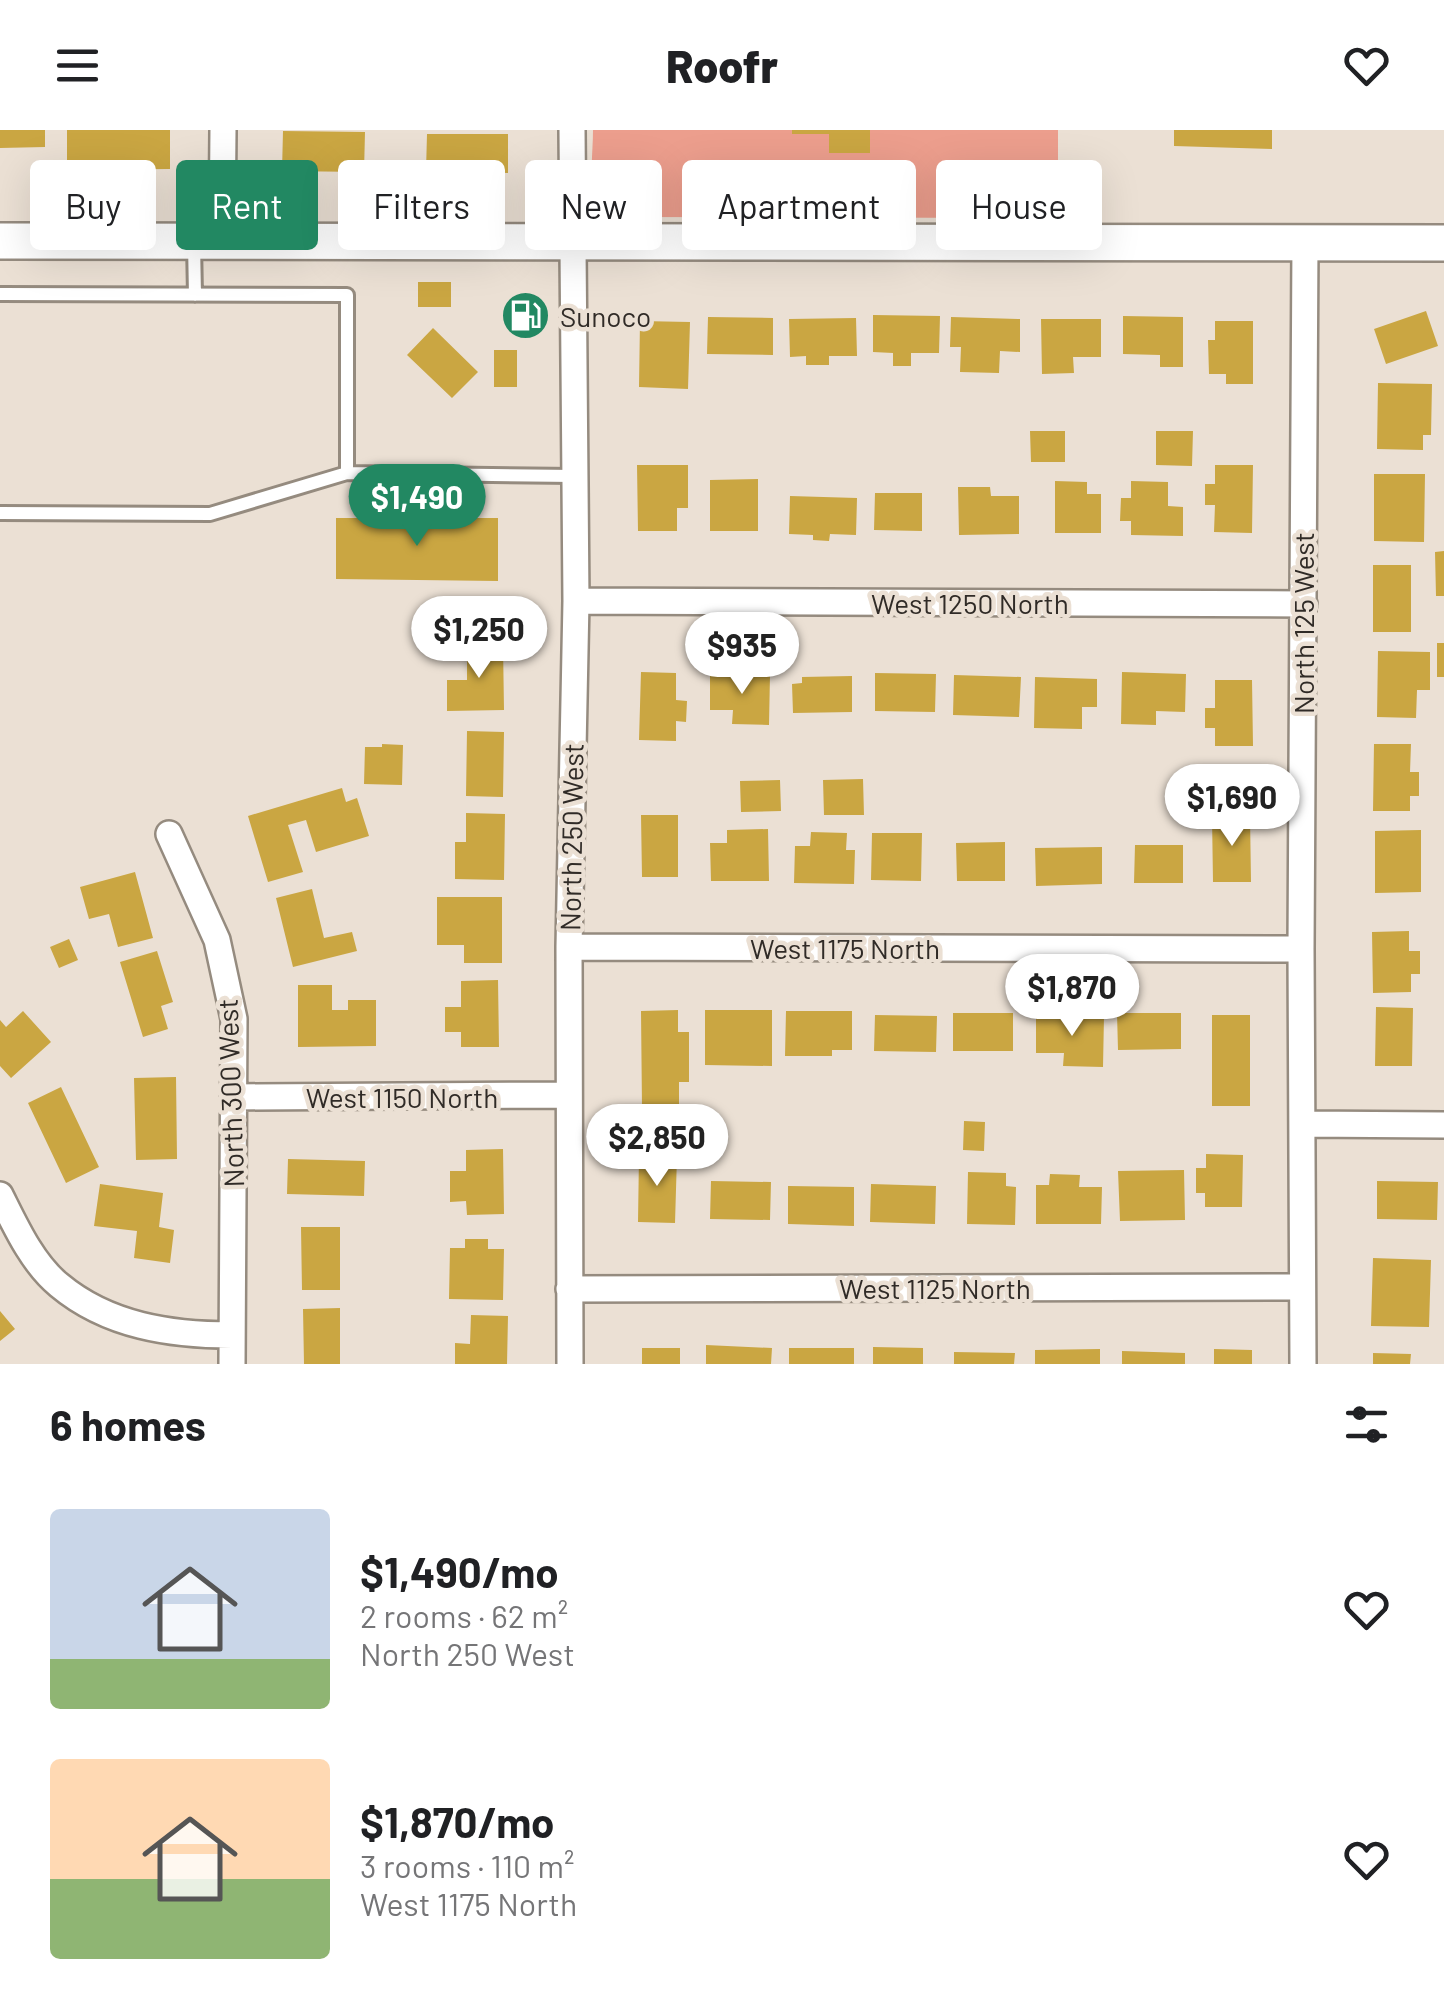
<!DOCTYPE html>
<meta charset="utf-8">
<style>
body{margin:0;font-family:Barlow,sans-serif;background:#f6f6f6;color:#202124;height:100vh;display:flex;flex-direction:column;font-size:38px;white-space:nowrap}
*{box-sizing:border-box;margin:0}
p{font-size:32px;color:#757577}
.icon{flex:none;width:55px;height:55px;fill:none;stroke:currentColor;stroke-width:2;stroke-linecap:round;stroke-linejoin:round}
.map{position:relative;height:1234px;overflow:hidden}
.sheet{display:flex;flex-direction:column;background:#fff;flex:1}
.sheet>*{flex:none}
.guide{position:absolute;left:30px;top:30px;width:1385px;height:90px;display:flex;gap:20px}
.price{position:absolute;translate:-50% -85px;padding:0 22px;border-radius:35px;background:#fff;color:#222;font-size:32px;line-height:65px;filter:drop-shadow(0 2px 5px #0008)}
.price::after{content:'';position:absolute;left:50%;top:60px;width:30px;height:22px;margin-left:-15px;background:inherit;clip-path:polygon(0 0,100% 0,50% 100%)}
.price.active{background:#228862;color:#fff}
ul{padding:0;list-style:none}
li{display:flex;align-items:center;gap:30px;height:250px;padding:0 50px}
li span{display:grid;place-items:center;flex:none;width:280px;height:200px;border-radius:10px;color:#555}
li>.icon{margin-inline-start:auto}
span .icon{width:120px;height:120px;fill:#fffc;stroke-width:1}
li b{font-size:42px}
h2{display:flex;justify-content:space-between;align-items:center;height:120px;padding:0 50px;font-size:42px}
.chip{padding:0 35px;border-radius:10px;background:#fff;box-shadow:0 10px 40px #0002;font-size:35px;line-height:90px}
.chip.active{background:#228862;color:#fff}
header{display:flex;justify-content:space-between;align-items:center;height:130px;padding:0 50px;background:#fff;font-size:45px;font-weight:800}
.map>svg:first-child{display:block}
.green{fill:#ec9e8d}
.building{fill:#caa642}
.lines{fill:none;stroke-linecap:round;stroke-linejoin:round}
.lane-casing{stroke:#958b7f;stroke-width:18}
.street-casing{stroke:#958b7f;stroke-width:30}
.secondary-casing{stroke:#958b7f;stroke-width:40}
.path{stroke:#aca39a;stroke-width:5;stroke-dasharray:5 8;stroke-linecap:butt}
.lane{stroke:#fff;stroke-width:12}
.street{stroke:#fff;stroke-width:25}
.secondary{stroke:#fff;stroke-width:35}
.labels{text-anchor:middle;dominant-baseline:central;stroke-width:9;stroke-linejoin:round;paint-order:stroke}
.poi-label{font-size:28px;fill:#302b27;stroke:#ebe0d4;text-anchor:start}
.street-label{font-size:28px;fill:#302b27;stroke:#ebe0d4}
</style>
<header><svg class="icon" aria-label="menu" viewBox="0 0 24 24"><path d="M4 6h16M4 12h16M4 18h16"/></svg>Roofr<svg class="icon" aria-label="heart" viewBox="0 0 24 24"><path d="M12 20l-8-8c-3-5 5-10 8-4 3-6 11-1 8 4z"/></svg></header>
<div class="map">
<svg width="1444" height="1234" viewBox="0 0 1444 1234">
<rect width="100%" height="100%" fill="#ebe0d4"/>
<path class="green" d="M593,0H1058V88L621,87C583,66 593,38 593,0Z"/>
<path class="building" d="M0,0H45V17L0,18Z
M67,0H170V39L67,40Z
M792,0H870V23H829V4H792Z
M1174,0H1272V19L1174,16Z
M283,1L365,2L364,42L282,41Z
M427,4H508V43L426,41Z
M418,152H451V177H418Z
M1426,181L1438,216L1386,234L1374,199Z
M873,185L940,186L939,223H911V236H893V223L873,222Z
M1123,186L1183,187V237H1160V225L1123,224Z
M708,187L773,188V225L707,224Z
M951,187L1020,189V222L1000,221L999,243L960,242L961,217H950Z
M856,188L857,226H829V235H806V226L790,227L789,189Z
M1041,189H1101V227H1073L1074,243L1042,244Z
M640,191L690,192L688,259L639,257Z
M1215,191H1253V254H1226V244H1209L1208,210H1215Z
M433,198L478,242L452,268L407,225Z
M494,220H517V257H494Z
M1378,253L1432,254L1431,305H1423V320L1377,319Z
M1030,301H1065V332H1031Z
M1156,301H1193L1192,336L1156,335Z
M637,335H688V378H677V401H638Z
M1215,335H1253L1252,403L1214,402L1215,375H1205V354H1215Z
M1374,344H1425L1424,412L1374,411Z
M758,349V401H710V350Z
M1055,351L1087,352V364H1101V403H1055Z
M1131,351L1168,352V376L1183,377V406L1131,405V391H1120L1121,368H1131Z
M958,357H990L991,366H1019V404L959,405Z
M875,363H922V401L874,400Z
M790,366L857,368L856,405L830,404L829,411L813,410V405L789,404Z
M336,388H498V451L336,449Z
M1444,421V466H1436L1435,422Z
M1373,435H1411V502H1373Z
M1437,513H1444V547H1437Z
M467,515H503L504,580L447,581V550H467Z
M1378,521L1430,522V560H1417L1416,588L1377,587Z
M641,542L676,543V570L687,571L686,592L676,591V611L639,610Z
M1122,542L1186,544L1185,582L1156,581V595L1121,594Z
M875,543L936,544L935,582L875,581Z
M710,544L770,545L769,595L732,594L733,580H710Z
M954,545L1021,547L1019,587L953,585Z
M852,546V582L793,583L792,554L802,553V547Z
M1035,547L1097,549V577H1082V599L1034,598Z
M1215,550H1252L1253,616H1215V598H1205V578H1215Z
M467,601L504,602L503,667L466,666Z
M382,614L403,615L402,655L364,654L365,617H382Z
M1374,614H1411L1410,642H1419V666H1410V681H1373Z
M863,649L864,685H824L823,650Z
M780,650L781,681L741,682L740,651Z
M342,658L346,672L357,668L369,706L316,722L306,690L288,695L303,742L268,752L248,686Z
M466,683L505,684L504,750L455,749V712H466Z
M641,685H678V747H642Z
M1250,685L1251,752H1213L1212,686Z
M768,699L769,751H711L710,713H727V700Z
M1421,700V762L1375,763V701Z
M811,702L847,703L846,720H855L854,754L794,753L795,716H810Z
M872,703H922L921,751L871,750Z
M1005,712V751H957L956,713Z
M1135,715H1183V753H1134Z
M1102,717V754L1036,756L1035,718Z
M135,742L153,808L118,817L109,784L89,789L80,757Z
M312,759L324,808L352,802L357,821L293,837L276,768Z
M437,767H502V833H464V815H437Z
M1409,801V821H1420V844H1411V862L1373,863L1372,802Z
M69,809L78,830L59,838L50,817Z
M157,821L173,872L161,876L168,899L143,907L120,832Z
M498,850L499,917H461V902H445V877H461V851Z
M298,855H332V880H348V870H376V916L298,917Z
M1376,877L1413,878L1412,936H1375Z
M678,880V902H689V952H679V977H642L641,881Z
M705,880H772V936L705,935Z
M23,881L51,912L11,948L0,936V890L6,897Z
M786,881H852V920H832V926H785Z
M953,883H1013V921H953Z
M1117,883H1181V919L1118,920Z
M875,885L937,886L936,922L874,921Z
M1036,885L1104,886L1103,937L1063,936L1064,923H1036Z
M1212,885H1250V976H1212Z
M176,947L177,1029L136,1030L134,948Z
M61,957L99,1037L66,1053L28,973Z
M964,991L985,992L984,1021L963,1020Z
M503,1019L504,1084L467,1085L466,1071L450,1072V1041H466V1020Z
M1206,1024L1243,1025L1242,1077H1205V1063H1196V1038H1206Z
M639,1025L677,1026L675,1093L638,1092Z
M288,1029L365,1031L364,1066L287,1064Z
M1184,1040L1185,1090L1120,1091L1118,1041Z
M968,1042L1006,1043V1056L1016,1057L1015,1095L967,1094Z
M1050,1044L1080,1045L1079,1057H1102L1101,1094H1036V1055H1049Z
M711,1051L771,1052L770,1090L710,1089Z
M1377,1051L1438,1052L1437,1090L1377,1089Z
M100,1054L163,1063L159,1097L174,1100L170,1133L134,1128L137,1101L94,1096Z
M871,1054L936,1056L935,1094L870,1092Z
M788,1056L854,1057V1096L788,1094Z
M301,1097H340V1160H302Z
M465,1109H488V1119H504L503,1170L449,1169L450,1118H465Z
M1373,1128L1431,1130L1429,1197L1371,1196Z
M340,1178V1234H304L303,1179Z
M0,1181L15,1199L0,1211Z
M471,1185L508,1186L507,1234H455V1213L470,1214Z
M706,1215L772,1218L771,1234H706Z
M873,1217L923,1218V1234H873Z
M642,1218H680V1234H642Z
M789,1218H854V1234H789Z
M1100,1219V1234H1035V1220Z
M1214,1219L1252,1220V1234H1214Z
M1122,1221L1185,1223V1234H1122Z
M954,1222L1015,1223L1014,1234H954Z
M1373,1223L1411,1224L1410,1234H1373Z"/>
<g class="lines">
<defs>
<path id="lane" d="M194,113L195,165
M0,164L347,165V343
M0,383L210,384L347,343L574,346"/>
<path id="street" d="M222,110L223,0
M576,471L1304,474
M169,704L217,810L234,889L232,1234
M569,817L1301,819
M234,967L569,965
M1303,994L1444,995
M0,1065C15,1095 32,1133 59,1155C108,1196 171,1205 232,1205
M569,1159L1301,1157
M570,1234L569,817L576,471L572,0
M1303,1234L1301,819L1305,112"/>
<path id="secondary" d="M0,111L1444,113"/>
</defs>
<use href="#lane" class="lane-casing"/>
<use href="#street" class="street-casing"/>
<use href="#secondary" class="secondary-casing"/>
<path class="path" d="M535,71L539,77"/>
<use href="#lane" class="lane"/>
<use href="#street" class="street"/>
<use href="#secondary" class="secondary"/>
</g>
<defs>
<symbol id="fuel-disc" viewBox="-11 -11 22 22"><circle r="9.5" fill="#228862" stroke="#ebe0d4"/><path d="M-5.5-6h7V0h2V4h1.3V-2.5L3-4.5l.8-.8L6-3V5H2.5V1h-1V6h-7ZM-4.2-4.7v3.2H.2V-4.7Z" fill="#fff"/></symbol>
</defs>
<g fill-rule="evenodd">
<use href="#fuel-disc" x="498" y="158" width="55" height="55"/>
</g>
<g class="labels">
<g class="poi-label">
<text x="560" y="186">Sunoco</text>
</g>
<g class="street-label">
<text x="970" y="473">West 1250 North</text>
<text transform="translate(1303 493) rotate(-90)">North 125 West</text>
<text transform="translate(571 707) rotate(-89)">North 250 West</text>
<text x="845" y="818">West 1175 North</text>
<text transform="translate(230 963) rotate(-92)">North 300 West</text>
<text x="402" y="967">West 1150 North</text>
<text x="935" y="1158">West 1125 North</text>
</g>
</g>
</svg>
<b class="price active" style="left:417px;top:419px">$1,490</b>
<b class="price" style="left:479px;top:551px">$1,250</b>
<b class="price" style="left:742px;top:567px">$935</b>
<b class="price" style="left:1232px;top:719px">$1,690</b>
<b class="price" style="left:1072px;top:909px">$1,870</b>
<b class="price" style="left:657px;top:1059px">$2,850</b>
<div class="guide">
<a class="chip">Buy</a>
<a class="chip active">Rent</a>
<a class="chip">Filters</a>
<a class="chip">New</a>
<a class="chip">Apartment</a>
<a class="chip">House</a>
</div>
</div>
<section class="sheet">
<h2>6 homes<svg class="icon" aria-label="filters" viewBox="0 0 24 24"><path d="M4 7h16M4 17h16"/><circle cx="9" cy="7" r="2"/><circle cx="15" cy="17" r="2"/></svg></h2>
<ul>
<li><span style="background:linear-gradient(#c9d6e8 75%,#8fb573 0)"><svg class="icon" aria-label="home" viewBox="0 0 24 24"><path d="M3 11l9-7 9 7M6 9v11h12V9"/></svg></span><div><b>$1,490/mo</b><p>2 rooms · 62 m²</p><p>North 250 West</p></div><svg class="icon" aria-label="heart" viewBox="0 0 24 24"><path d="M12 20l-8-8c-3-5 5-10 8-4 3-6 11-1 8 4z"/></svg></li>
<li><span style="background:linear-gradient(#ffd9b3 60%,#8fb573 0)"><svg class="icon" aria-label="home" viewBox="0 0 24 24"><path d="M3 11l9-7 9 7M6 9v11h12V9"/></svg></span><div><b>$1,870/mo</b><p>3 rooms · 110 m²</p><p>West 1175 North</p></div><svg class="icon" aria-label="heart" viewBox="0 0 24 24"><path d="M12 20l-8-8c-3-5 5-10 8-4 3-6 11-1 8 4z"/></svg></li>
</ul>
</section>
